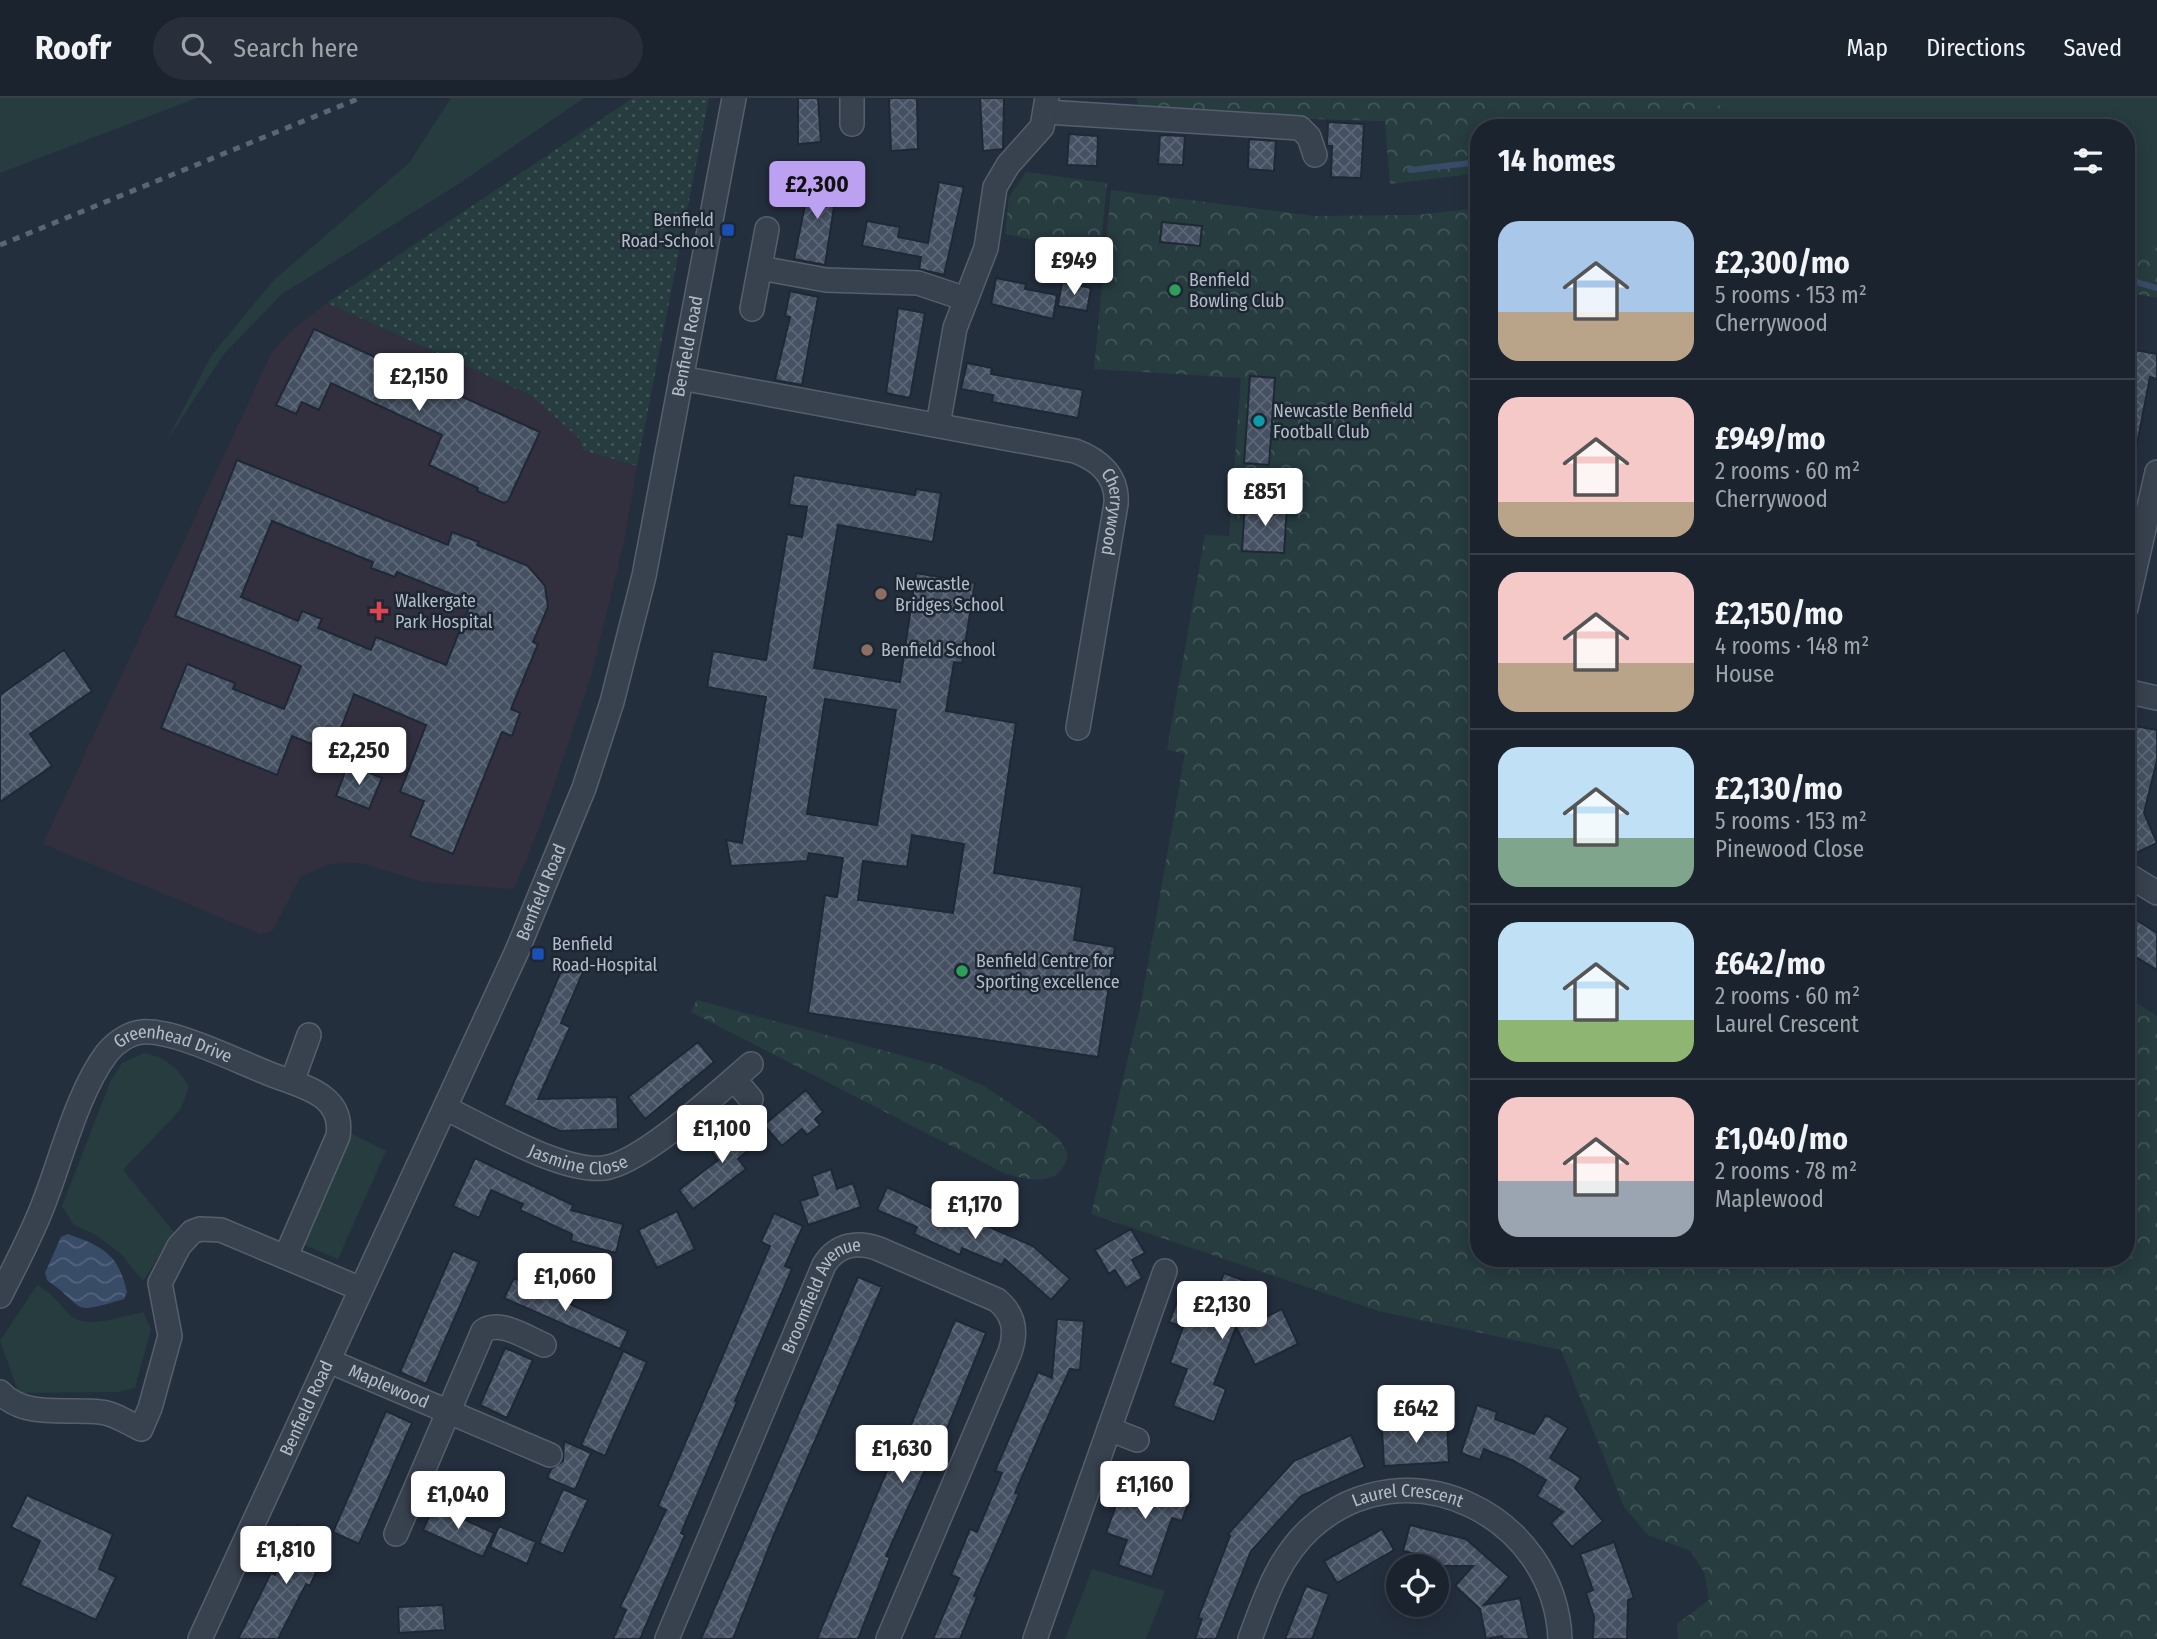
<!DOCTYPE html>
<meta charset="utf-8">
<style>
body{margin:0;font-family:"Fira Sans Condensed",sans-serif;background:#282f3a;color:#f1f3f6;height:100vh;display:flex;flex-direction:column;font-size:26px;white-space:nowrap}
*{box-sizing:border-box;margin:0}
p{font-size:23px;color:#a0a4aa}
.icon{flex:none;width:38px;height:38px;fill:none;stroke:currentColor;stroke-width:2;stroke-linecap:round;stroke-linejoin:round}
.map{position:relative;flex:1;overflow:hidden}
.sheet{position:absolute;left:1470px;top:21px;width:665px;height:1148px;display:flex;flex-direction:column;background:#1b232e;border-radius:28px;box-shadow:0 4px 18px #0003,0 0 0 2px #39404a}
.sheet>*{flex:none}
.buttons{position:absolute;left:1386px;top:1456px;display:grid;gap:14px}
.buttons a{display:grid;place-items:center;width:63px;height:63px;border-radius:50%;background:#1b232e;box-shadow:0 4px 18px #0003,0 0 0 2px #39404a;font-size:35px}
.price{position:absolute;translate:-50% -60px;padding:0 16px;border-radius:7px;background:#fff;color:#222;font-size:23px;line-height:46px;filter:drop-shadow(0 2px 4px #0008)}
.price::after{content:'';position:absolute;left:50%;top:42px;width:21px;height:16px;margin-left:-10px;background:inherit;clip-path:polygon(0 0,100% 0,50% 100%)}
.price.selected{background:#bca0f2;color:#111}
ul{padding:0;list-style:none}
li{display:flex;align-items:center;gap:21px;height:175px;padding:0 28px}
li+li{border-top:2px solid #39404a}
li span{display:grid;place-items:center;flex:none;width:196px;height:140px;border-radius:21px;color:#555}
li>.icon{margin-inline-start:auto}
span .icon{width:84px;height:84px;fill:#fffc;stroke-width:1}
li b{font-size:30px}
h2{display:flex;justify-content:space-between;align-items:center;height:84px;padding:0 28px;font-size:30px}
header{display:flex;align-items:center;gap:42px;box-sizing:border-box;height:98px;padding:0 35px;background:#1b232e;border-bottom:2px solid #39404a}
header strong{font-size:33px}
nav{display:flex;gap:38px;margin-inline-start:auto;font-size:24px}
.search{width:490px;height:63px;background:#282f3a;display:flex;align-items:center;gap:18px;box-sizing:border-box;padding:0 24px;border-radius:38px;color:#a0a4aa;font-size:26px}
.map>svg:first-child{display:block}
.medical{fill:#32303f}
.grass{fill:#263c3f}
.forest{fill:url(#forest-crowns)}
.garden{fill:url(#garden-dots)}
.water{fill:url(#water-waves)}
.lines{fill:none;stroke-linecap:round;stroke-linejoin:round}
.stream{stroke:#394c67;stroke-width:6}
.building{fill:url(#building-cross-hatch);stroke:#1f2835;stroke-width:2;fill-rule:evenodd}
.minor-casing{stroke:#565f6c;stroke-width:26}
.minor{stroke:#38414e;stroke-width:23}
.rail{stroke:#5a6575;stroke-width:5;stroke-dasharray:7 7;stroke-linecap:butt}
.transit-dot{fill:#1a4fb4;stroke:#1d2633;stroke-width:2.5}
.leisure-dot{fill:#2e9e5b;stroke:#1d2633;stroke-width:2.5}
.culture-dot{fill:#0f9aa8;stroke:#1d2633;stroke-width:2.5}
.education-dot{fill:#8d6e63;stroke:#1d2633;stroke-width:2.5}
.health-dot{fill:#e0444e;stroke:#1d2633;stroke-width:2.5}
.labels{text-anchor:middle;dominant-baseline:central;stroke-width:5;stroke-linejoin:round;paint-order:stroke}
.poi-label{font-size:18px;fill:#b4bcc9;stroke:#1d2633;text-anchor:start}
.street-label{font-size:18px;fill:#b4bcc9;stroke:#1d2633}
</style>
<header>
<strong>Roofr</strong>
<div class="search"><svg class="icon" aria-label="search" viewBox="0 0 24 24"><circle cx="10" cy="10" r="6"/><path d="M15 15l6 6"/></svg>Search here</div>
<nav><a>Map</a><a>Directions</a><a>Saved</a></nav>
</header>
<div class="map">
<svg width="2157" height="1541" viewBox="0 0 2157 1541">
<defs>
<pattern id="forest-crowns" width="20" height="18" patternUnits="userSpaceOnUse" patternTransform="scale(1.75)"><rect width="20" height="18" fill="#263c3f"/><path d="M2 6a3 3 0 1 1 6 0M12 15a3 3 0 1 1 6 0" fill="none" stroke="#435659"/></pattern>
<pattern id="garden-dots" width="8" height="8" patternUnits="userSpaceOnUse" patternTransform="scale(1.75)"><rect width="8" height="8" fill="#263c3f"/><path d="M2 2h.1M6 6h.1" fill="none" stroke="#435659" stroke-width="1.8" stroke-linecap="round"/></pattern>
<pattern id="water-waves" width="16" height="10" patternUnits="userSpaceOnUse" patternTransform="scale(1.75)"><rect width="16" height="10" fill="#394c67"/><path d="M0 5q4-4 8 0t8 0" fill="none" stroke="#53647b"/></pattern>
<pattern id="building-cross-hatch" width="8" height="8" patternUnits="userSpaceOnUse" patternTransform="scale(1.75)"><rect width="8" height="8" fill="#455162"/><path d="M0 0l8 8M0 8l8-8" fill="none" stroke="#5d6877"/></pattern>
</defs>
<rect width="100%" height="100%" fill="#242f3e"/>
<path class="medical" d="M327,205L530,297L580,341L582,352L637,368L624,444L590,582L538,733L514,791L424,784L360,765L329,766L300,779L273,832L261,836L43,746L272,254L294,230Z"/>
<path class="grass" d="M0,0H197L0,75Z
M451,0H584L457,87L282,196L224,256L166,344L211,258L273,183L409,65Z
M1137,0H2157V200L2126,194V30H1479V75L1390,86L1385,23L1139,16Z
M144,955C165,959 179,970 189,989L180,1012L123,1072L174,1134L143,1183L121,1156L94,1136L74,1127L62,1108L111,982L122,965Z
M350,1035L386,1053L338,1161L302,1146Z
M37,1187C56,1198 55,1202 69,1216C85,1233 122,1218 143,1214L151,1231L135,1290L117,1294L19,1295L0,1243Z
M1092,1471L1165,1493L1146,1541H1065Z"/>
<path class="forest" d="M1137,0H1701L1775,30H1479V75L1390,86L1385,23L1139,16Z
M1026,74L1107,85L1100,155L1005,136L1009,99Z
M1111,92L1314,118L1416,117L1479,110V1160H2126V898L2157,918V1541H1678L1677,1526L1709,1502L1704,1474L1691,1453L1648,1437L1624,1409L1561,1252L1378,1213L1091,1116L1141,905L1185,655L1167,652L1205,437L1229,438L1241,280L1094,271Z
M2126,139L2157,150V200L2126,194Z
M697,902L937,967L984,988L1035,1022L1058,1040L1068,1056C1061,1089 1032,1083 1006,1076L691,914Z"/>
<path class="garden" d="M633,0H709L637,368L582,352L580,341L530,297L327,205Z"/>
<path class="water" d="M68,1136C104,1149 118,1156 127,1194L124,1201C68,1217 89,1212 47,1182L45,1175L61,1139Z"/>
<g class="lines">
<path class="stream" d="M1410,72L1479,64
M2126,181L2157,190"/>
</g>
<path class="building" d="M798,0H818L821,44L798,46Z
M889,0H917L918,51L891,53Z
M980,0H1004L1003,51L983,53Z
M1328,24L1364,26L1361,80L1331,79L1332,48H1327Z
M1069,36L1098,38L1097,68L1067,67Z
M1160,37L1185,38L1183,67L1158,66Z
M1249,41L1276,43L1274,73L1248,71Z
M811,78L838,83L825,167L794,161Z
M939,84L964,89L944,177L919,171L921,159L862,148L867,123L900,129L898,139L928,145Z
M1162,124L1202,128L1200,148L1160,144Z
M996,180L1026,186L1025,191L1057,197L1053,221L991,206Z
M1062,184L1091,190L1087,213L1058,208Z
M790,193L818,199L802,287L775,282L790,219L785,218Z
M898,210L925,215L910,300L886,295Z
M314,231L444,291L448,282L462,288L458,297L540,334L508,403L504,405L477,393L478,390L429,367L442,337L331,285L319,312L302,304L296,316L276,307Z
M2135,252L2157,256V281L2150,279L2134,362L2126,361V299Z
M967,265L992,270L991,276L1083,292L1078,320L992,304L993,297L961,291Z
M1250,278L1275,280L1269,367L1244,365Z
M237,362L448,447L452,434L479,444L477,447L528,468L545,488L548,509L533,544L538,546L511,611L520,615L512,638L502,634L453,756L410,738L424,703L400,694L426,627L354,596L332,654L292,638L277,677L161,630L187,566L235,585L233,591L284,611L301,568L175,518ZM272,423L373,464L371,470L395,479L397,474L471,504L446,567L376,539L371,552L318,530L322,521L302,513L298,523L241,499Z
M794,377L915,397L916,391L941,395L933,444L838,427L814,570L900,584L916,475L975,485L962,565L954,564L946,613L1016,625L994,775L1082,789L1074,842L1115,849L1098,959L808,915L825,797L837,799L843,760L809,755L807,763L731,768L726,742L742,745L766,599L707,589L713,553L766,562L787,436L802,439L807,409L789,407ZM825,601L896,612L877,727L807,716ZM912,737L964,746L953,815L858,802L863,763L907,769Z
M1245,405L1287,407L1284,455L1242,453Z
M64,552L92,593L30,636L52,668L0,704V597Z
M2135,628L2157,632V662L2144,715L2157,745L2134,756L2126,741V672Z
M348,666L382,680L369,711L336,698Z
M2133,820L2157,835V872L2126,853V832Z
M565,864L584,872L561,925L570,929L538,1001L617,999L618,1031L560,1033L504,1007Z
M698,944L714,964L645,1021L628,999Z
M806,992L823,1014L815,1021L820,1027L807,1037L802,1031L782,1048L764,1027Z
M746,1022L762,1041L738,1061L746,1071L693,1111L679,1092L718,1062L710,1052Z
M475,1060L573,1107L571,1112L623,1126L616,1155L571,1143L572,1136L520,1112L523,1106L491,1092L479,1120L453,1108Z
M831,1071L837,1091L853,1085L861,1109L808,1127L800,1103L818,1097L812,1078Z
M887,1089L957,1122L959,1116L1033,1148L1070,1181L1051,1202L1005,1161L1002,1167L962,1150L960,1157L914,1136L917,1129L877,1112Z
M677,1113L695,1151L657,1170L638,1132Z
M774,1115L803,1128L785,1168L792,1171L735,1303L737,1304L681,1435L685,1437L640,1541H613L626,1512L620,1509L666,1412L658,1408L770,1148L761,1144Z
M1131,1131L1145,1155L1132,1162L1142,1180L1126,1190L1115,1172L1109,1176L1095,1152Z
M453,1153L479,1164L426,1286L400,1274Z
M1224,1175L1258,1188L1254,1199L1264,1220L1282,1211L1298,1246L1255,1267L1236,1229L1214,1286L1226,1291L1214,1324L1173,1308L1187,1271L1170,1265L1183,1229L1169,1224L1179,1199L1196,1206L1216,1197Z
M858,1179L882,1189L773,1439L733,1541H701Z
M514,1180L628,1233L620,1251L504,1200Z
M1057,1221L1084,1223L1080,1272L1070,1271L1045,1325L1015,1395L1019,1396L974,1498L977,1499L960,1541H933L959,1480L951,1477L970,1431L977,1434L1002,1375L995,1373L1038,1274L1052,1280Z
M955,1222L986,1235L944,1338L941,1337L886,1458L890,1459L858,1541H817L880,1389L904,1332L908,1334Z
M505,1250L533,1262L507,1320L480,1307Z
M623,1253L647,1264L605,1358L581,1347Z
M1477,1307L1497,1314L1495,1321L1534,1336L1546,1317L1568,1330L1550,1360L1581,1380L1575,1390L1603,1423L1572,1449L1551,1425L1563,1414L1537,1398L1546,1382L1514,1363L1484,1351L1480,1362L1461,1355Z
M386,1313L412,1325L359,1446L333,1434Z
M1447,1327L1449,1364L1384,1368L1382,1331Z
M1351,1337L1365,1369L1301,1398L1251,1453L1216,1541H1195L1202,1521L1198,1520L1230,1438L1228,1436L1294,1363Z
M564,1343L591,1355L575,1392L547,1380L551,1371L563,1363Z
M1128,1374L1191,1396L1182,1423L1172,1420L1152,1479L1118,1467L1127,1442L1106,1435Z
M563,1391L588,1402L563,1456L539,1445Z
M27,1397L113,1436L99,1471L116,1479L96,1522L20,1487L40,1443L11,1429Z
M434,1408L494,1435L483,1459L423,1432Z
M297,1427L330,1442L310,1488L306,1486L278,1541H238L271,1475L275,1477Z
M1410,1427L1466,1441L1509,1479L1484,1507L1520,1500L1529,1541H1503L1502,1538L1486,1541L1480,1511L1455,1488L1473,1468H1413L1416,1456L1403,1453Z
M499,1428L536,1444L527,1466L490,1449Z
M1382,1431L1394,1452L1337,1485L1324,1463Z
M1614,1444L1634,1500L1628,1502L1627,1541H1593L1594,1519L1586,1495L1593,1492L1580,1456Z
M1306,1488L1329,1496L1312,1541H1285Z
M443,1507L445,1532L399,1535L398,1509Z"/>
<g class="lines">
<defs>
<g id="minor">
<path d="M1046,14L1300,30L1309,39L1315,57"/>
<path d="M852,26V0"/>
<path d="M760,170L826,182L918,185L966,201"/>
<path d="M752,211L767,131"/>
<path id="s1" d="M681,280L1075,353C1100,362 1118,379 1116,406L1078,630"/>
<path d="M938,327L955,230L986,150L995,89L1008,67L1042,29L1047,0"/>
<path d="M2126,510L2157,374"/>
<path d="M2126,593L2157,600"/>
<path d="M2126,776L2157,795"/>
<path d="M734,981L751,1001"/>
<path d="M292,984L309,937"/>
<path id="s2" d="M445,1010C485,1029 562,1075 604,1070C641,1066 721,992 751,966"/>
<path id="s3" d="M0,1198C16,1166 33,1135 45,1102C62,1058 78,993 107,955C115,945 129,935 142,934C176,931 244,967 278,979C308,990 344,999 338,1038L286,1158"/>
<path id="s4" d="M329,1263L550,1357"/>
<path d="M0,1294C25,1321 67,1310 100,1314C114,1315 128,1325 141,1331L150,1310L170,1238L160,1185L179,1148L192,1134L200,1131L221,1132L361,1191"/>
<path d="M1109,1331L1137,1342"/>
<path d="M396,1436L483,1233C500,1221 527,1240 544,1247"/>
<path id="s5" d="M200,1541L517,853L584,690L612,604L644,478L734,0"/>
<path id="s6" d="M667,1541L824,1167C837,1146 858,1143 879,1151L997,1202C1014,1216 1017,1233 1010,1254L888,1541"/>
<path d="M1035,1541L1165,1173"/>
<path id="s7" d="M1250,1541C1265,1500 1278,1460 1311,1430C1407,1344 1555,1417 1560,1541"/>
</g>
</defs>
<use href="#minor" class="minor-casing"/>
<use href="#minor" class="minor"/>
<path class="rail" d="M0,147L360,0"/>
</g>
<g class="transit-dot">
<rect x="721" y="125" width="14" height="14" rx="3.5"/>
<rect x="531" y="849" width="14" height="14" rx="3.5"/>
</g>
<g class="leisure-dot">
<circle cx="1175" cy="192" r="7"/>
<circle cx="962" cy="873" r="7"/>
</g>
<circle class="culture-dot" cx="1259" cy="323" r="7"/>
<g class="education-dot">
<circle cx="881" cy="496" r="7"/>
<circle cx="867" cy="552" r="7"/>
</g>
<path class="health-dot" d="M375.5 502.5h7v7h7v7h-7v7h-7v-7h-7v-7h7z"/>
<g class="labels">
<g class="poi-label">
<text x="714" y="122" text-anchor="end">Benfield<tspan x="714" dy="21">Road-School</tspan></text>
<text x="1189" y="182">Benfield<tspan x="1189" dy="21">Bowling Club</tspan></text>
<text x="1273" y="313">Newcastle Benfield<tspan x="1273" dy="21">Football Club</tspan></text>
<text x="895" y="486">Newcastle<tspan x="895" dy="21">Bridges School</tspan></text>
<text x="395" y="503">Walkergate<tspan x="395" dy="21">Park Hospital</tspan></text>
<text x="881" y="552">Benfield School</text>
<text x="552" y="846">Benfield<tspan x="552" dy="21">Road-Hospital</tspan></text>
<text x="976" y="863">Benfield Centre for<tspan x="976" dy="21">Sporting excellence</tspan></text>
</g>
<g class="street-label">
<text stroke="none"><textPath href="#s5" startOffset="1388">Benfield Road</textPath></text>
<text stroke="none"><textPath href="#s1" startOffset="481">Cherrywood</textPath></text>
<text stroke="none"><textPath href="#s5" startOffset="821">Benfield Road</textPath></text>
<text stroke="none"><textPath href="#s3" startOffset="340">Greenhead Drive</textPath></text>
<text stroke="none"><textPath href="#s2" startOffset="145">Jasmine Close</textPath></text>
<text stroke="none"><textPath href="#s6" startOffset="380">Broomfield Avenue</textPath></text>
<text stroke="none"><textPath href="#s4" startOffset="65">Maplewood</textPath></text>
<text stroke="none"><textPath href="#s5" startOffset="254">Benfield Road</textPath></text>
<text stroke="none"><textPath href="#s7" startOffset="234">Laurel Crescent</textPath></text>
</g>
</g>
</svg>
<div class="buttons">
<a><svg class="icon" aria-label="locate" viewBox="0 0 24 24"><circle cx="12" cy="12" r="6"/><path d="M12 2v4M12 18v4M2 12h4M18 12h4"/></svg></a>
</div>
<b class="price selected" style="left:817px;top:123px">£2,300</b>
<b class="price" style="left:1074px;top:199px">£949</b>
<b class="price" style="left:419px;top:315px">£2,150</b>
<b class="price" style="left:1265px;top:430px">£851</b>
<b class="price" style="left:359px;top:689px">£2,250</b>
<b class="price" style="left:722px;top:1067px">£1,100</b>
<b class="price" style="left:975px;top:1143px">£1,170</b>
<b class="price" style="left:565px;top:1215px">£1,060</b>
<b class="price" style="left:1222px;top:1243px">£2,130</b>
<b class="price" style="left:1416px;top:1347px">£642</b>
<b class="price" style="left:902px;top:1387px">£1,630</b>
<b class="price" style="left:1145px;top:1423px">£1,160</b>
<b class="price" style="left:458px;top:1433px">£1,040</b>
<b class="price" style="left:286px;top:1488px">£1,810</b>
<section class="sheet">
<h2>14 homes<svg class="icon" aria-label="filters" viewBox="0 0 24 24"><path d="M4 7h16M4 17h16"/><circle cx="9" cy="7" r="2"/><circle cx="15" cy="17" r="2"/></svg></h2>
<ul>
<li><span style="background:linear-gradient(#a9c7e8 65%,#b9a48a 0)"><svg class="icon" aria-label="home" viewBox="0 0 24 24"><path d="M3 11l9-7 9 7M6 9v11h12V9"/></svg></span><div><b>£2,300/mo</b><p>5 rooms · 153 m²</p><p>Cherrywood</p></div></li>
<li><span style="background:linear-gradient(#f6c9c9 75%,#b9a48a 0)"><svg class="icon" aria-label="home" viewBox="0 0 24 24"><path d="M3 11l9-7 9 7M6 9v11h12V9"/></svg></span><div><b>£949/mo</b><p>2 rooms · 60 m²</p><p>Cherrywood</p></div></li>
<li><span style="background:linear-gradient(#f6c9c9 65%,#b9a48a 0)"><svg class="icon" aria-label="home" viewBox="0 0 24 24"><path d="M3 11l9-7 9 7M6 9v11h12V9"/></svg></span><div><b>£2,150/mo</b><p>4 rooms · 148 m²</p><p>House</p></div></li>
<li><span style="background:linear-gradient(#bfe0f5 65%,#7fa58c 0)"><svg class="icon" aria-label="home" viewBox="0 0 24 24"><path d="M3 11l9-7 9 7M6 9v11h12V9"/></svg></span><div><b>£2,130/mo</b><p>5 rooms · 153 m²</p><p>Pinewood Close</p></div></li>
<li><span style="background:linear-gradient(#bfe0f5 70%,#8fb573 0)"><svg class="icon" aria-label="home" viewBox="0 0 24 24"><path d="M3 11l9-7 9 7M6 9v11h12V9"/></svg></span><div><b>£642/mo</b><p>2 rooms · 60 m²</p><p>Laurel Crescent</p></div></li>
<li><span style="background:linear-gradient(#f6c9c9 60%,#9aa5b1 0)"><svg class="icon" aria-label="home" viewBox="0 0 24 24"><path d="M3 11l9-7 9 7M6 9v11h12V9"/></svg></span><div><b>£1,040/mo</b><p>2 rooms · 78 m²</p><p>Maplewood</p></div></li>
</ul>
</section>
</div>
